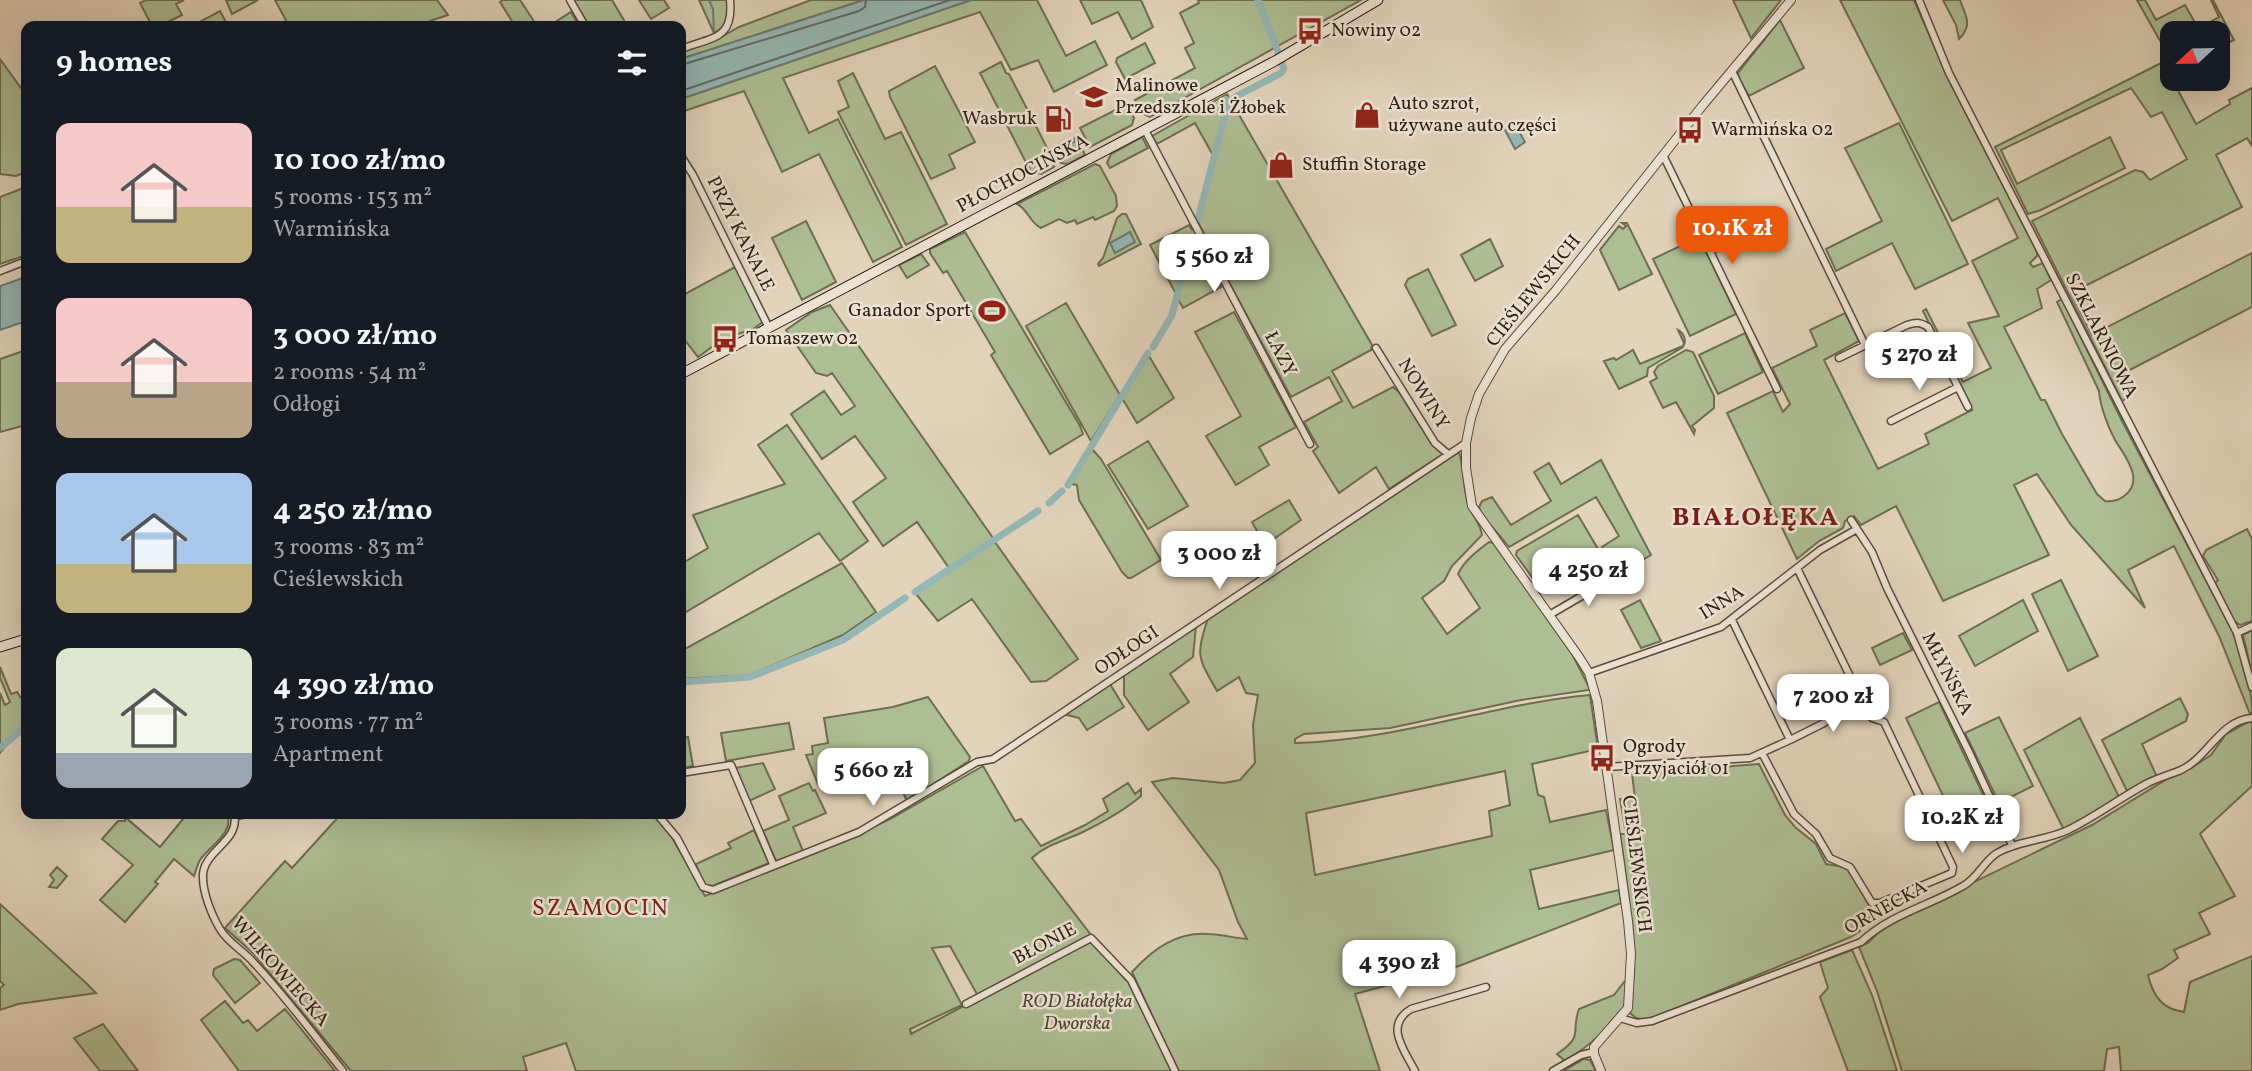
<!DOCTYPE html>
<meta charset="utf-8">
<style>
body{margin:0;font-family:Vollkorn,serif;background:#20242c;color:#f1f3f6;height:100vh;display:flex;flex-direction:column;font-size:26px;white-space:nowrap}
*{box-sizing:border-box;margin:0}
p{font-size:23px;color:#9ea1a6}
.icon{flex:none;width:38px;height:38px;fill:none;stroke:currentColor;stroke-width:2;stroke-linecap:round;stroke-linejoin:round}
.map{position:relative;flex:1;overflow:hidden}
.drawer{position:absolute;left:21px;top:21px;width:665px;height:798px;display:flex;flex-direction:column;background:#171b24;border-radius:14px;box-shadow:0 7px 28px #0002}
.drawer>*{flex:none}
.needle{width:46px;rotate:248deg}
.buttons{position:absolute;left:2160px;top:21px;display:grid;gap:14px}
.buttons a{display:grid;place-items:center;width:70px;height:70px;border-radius:14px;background:#171b24;box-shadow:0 7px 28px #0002;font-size:35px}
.price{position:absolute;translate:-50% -60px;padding:0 16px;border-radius:14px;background:#fff;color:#222;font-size:23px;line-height:46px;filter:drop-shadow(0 2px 4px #0008)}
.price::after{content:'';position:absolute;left:50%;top:42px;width:21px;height:16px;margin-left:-10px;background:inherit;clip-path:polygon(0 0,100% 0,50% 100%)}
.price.active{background:#ea580c;color:#fff}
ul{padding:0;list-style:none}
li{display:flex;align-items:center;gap:21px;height:175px;padding:0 35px}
li span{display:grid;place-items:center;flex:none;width:196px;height:140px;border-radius:14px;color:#555}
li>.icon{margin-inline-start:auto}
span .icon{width:84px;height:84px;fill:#fffc;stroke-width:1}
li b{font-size:30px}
h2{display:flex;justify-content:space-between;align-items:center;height:84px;padding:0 35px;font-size:30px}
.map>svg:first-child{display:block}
.green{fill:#aebe94;stroke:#6e6e53;stroke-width:2;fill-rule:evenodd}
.water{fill:#95b7b5;stroke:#6b7a74;stroke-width:2}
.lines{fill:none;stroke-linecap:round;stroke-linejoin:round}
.shore{stroke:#616b64;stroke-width:2}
.stream{stroke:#6b7a74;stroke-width:2}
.canal{stroke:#95b7b5;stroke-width:7}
.minor-casing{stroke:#5a4c3c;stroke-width:9}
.tertiary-casing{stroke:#5a4c3c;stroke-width:10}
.secondary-casing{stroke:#2d1f12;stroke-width:11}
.minor{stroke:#ece2d3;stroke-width:6}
.tertiary{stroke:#ece2d3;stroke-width:8}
.secondary{stroke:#ece2d3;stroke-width:9}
.labels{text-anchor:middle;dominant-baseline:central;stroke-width:5;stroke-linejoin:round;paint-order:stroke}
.poi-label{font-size:19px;fill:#2d1f12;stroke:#ece2d3;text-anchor:start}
.street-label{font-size:19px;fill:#2d1f12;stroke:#ece2d3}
.park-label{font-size:19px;font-style:italic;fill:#4d4732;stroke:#ece2d3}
.quarter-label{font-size:23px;letter-spacing:2px;fill:#7a1f14;stroke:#ece2d3}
.district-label{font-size:26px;font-weight:bold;letter-spacing:2px;fill:#7a1f14;stroke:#ece2d3}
</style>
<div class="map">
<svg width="2252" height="1071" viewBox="0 0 2252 1071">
<rect width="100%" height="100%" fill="#e2d3bb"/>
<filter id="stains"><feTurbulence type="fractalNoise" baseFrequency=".00286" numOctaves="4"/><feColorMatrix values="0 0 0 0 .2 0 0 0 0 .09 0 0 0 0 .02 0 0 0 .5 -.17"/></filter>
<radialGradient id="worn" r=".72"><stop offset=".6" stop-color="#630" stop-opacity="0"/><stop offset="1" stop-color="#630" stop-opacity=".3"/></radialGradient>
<path class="green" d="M146,0H184L176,4L182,15L160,26H152L140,3Z
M226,0H258L232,14Z
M275,0H437L448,15L415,26H289Z
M503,0H520L537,26H515L500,2Z
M573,0H612L625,22L620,26H589Z
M639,0H664L669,8L651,19Z
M699,0H727C729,14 728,27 714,33Z
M811,0H864L681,59V53L721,37L739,27Z
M971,0H1037L1066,56L1095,41L1107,65L1054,92L1038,60L1011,70L980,12L783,78L809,133L838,119L902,247L873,262L819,154L782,172L744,91L681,112V99Z
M1080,0H1141L1153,27L1132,39L1118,12L1092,24Z
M1198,0H1361L1150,117L1143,114L1135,100L1195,68L1185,48L1194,43L1180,13L1199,3Z
M1733,0H1781L1751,38Z
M1840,0H1914L1949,80L2037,252V256L2030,263L2033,267L2043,263L2051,280L2037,289L2042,308L2004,327L2041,400H2045L2062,434L2097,494L2105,501C2120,503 2136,491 2133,475C2131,462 2121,450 2115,440C2108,427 2100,406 2099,391L2057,302L2062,299L2121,419L2232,630C2242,655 2252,685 2252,712L2250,714L2219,636L2174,546L2128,570L2145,608L2071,525L2037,474L2014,485L2049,555L1943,601L1896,506L1861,525L1854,516L1845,521L1843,528L1819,541L1797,559L1727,413L1773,391L1783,412L1790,404L1772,368L1817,346L1810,330L1845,313L1859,341L1824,360L1878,469L1929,444L1925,434L1972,410L1923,311L1926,309L1963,382L1991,368L1968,323L1999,316L1972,261L2018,238L1998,198L1952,221Z
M1943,0H1960L1961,3C1967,18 1972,26 1959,39L1956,25Z
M2137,0H2145L2156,20L2185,5L2198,28L2207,24L2209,28L2214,25L2212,21L2219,17L2211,0H2213L2234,40L2217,48V33H2172V62Z
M220,11L228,26H192Z
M571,12L579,26H549Z
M1780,20L1804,68L1749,96L1739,79L1738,73Z
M1145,43L1155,63L1125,79L1116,62L1117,58Z
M0,59L26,95V172L16,176L0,174Z
M2165,61L2172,79L2196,124L2230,104L2229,100L2252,88V146L2247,138L2216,155L2242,207L2071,293L2092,335L2252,253V307L2116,377L2127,398L2122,401L2032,221L2135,170L2143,172L2150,180L2187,159L2162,112L2151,117L2131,88L2001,150L2017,184L2110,137L2125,168L2041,210L2028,214L1995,147Z
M1001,62L1006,73L1009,74L1055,163L1054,167L1041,174L1031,172L980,73Z
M935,66L975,142L949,155L955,168L931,179L890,97L889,91Z
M853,73L885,139L901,132L947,224L906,245L838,112L849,107L838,81Z
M1227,94L1372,345L1371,350L1332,371L1353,408L1393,387L1399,392L1431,443L1443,454L1389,489L1376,467L1339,493L1313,451L1318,447L1304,422L1342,401L1329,377L1291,397C1260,339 1227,281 1198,222L1215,159L1195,123L1157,144L1152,136Z
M1127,104L1134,118L1132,125L1090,147L1080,128Z
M1899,123L1968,264L1915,289L1892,243L1836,271L1826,249L1882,221L1845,148Z
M1077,136L1085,155L1068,164L1061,163C1058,157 1053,150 1060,144L1063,147L1074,142V139Z
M1142,137L1148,148L1110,168L1107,163L1111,154Z
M1095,164L1100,166L1116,196L1117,206L1114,211L1095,220L1093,217L1077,224L1075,220L1067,223L1059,219L1041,228C1029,222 1028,209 1017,204Z
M26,187V255L0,264V197Z
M1751,211L1760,230L1717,252L1707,232Z
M1122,214H1126L1141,244L1099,266L1098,264L1103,258L1117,218Z
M806,221L836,282L802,300L772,238Z
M1622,223H1627L1652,274L1619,290L1600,250L1619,226L1623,229L1626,226Z
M1189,225L1193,232L1176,294L1150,245Z
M965,232L1080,426L1083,434L1050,454L991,355L995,352L947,271L943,273L930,253V249Z
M1195,236L1221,287L1183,308L1178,299L1179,294Z
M1699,237L1736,314L1690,336L1653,259Z
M1490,239L1503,266L1475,281L1461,255Z
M921,254L929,265L907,278L899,265Z
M737,266L763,322L753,329L723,339L698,357L681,335V296Z
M1428,269L1456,325L1432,336L1405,285L1408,279Z
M1066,303L1120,395L1091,441L1026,326Z
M830,305L993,538L949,568L917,522L883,546L853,502L886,478L855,436L822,459L791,414L824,391L841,415L855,406L832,373L827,376L816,373L786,330L812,312Z
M1234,312L1296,427L1259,447L1269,465L1236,485L1206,436L1241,416L1195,332Z
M1678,330C1684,333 1687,341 1683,347L1648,368L1647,376L1619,389L1604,361L1614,358L1616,360L1633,350L1640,364L1683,346L1684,343Z
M1745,333L1763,372L1718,394L1699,355Z
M26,350V425L0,432V359Z
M1686,350L1693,352L1714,396V408L1692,426L1695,430L1694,434L1676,402L1663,408L1650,382L1657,378L1654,372L1658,366Z
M1149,356L1174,398L1137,423L1122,398Z
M787,425L868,541L840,561L819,533L681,615V564L708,548L693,515L785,484L758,445Z
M1148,441L1188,506L1148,529L1108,465Z
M1092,449L1101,459L1161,560L1131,578H1128L1122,572L1079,500L1077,485L1071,484Z
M1459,452C1465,471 1462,491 1470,509C1474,518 1481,525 1482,535L1452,566L1444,581L1422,598L1447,634L1480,608L1458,574C1464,561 1477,551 1489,542L1493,543L1571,652L1589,687V690L1521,700L1390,728L1304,734L1295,739V743C1396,741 1491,704 1590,695L1598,749L1532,764L1538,795L1544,797L1550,822L1606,810L1614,850L1530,870L1539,909L1619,890L1621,903L1459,966L1355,994L1380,1071H1178L1132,972C1153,949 1176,932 1208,934C1221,934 1234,938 1247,939L1238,922L1219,870L1152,782L1173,778L1224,783L1240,780L1255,763L1253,725L1258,695L1246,693L1239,677L1217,691C1197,656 1196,656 1208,618ZM1505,771L1510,805L1489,811L1492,836L1315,875L1306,813Z
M1601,460L1651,555L1617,574L1602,547L1619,536L1596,497L1509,547L1482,515L1479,507L1482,501L1492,497L1511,525L1551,501L1534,472L1549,463L1561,484Z
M1289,500L1301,520L1265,545L1252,522Z
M1578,515L1598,549L1537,584L1516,555L1517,551Z
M2247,529L2252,539V621L2240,625L2233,620L2215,583L2218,580L2203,556L2206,550Z
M995,542L1078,659L1046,681L1031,682L972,599L938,621L916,594Z
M842,563L876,612L843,635L750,675L681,679V651Z
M2061,580L2098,656L2068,671L2032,594Z
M1640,600L1661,641L1641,648L1621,610Z
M2023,600L2038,631L1975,666L1959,636Z
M1196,626L1193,657L1170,674L1189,702L1148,730L1124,695V675Z
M2252,630V674L2243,635Z
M1903,633L1912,650L1880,665L1872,648Z
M0,667L11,694L17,692L21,698L26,695V728L14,736L0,753V693L5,705L10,702L0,678Z
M1110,684L1124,707L1087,730L1079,718L1064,714Z
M928,697L970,757L969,761L907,801L893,771L859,785L851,769L818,784L806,755L813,754L812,746L828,743L824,718L893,707Z
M2180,698L2188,714L2186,721L2142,744L2157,777L2127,791L2102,740Z
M1939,702L1989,807L1956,823L1906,718Z
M1999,717L2033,786L1999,803L1965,733Z
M2080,718L2119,797L2066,829L2063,828L2024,750Z
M2250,721L2252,722V786L2200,834L2235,896L2199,913L2210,934L2174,950L2178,958L2162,969L2148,975C2153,996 2162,1009 2184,1012L2190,982L2252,956V1071H2121L2119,1047L2107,1049L2104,1071H1902L1877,991L1859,947L1868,943L1887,924L2092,825L2167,779L2191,768L2211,755L2226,734Z
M789,723L794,749L726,761L721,733Z
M688,737L693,766L681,768V738Z
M763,763L775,789L749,801L735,768Z
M1759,764L1785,815L1795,827L1816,844L1826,864L1845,867L1849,870L1875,916L1861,921L1860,931L1851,937L1647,1020L1636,1018L1630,1013C1637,953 1629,893 1620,834H1626L1620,799L1635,798L1632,774Z
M983,766L1015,821L1021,819L1041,846L1085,825L1108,811L1103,799L1128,783L1135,794L1141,789V796C1125,810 1105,821 1085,831C1067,840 1047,844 1032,858L1091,935L978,996L950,946L932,948L962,1005L910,1029L911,1034L1090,939L1126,980L1130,981L1173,1071H576L566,1043L523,1057L527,1071H351L253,953L225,928L285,861L292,868L341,814H653L670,834L705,896L832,846L890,819Z
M809,783L813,791L815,790L826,813L793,827L803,851L776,861L763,831L789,820L779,796Z
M187,814H227C235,833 209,846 200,860C197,865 196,871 194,876L174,859L155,882L158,884L125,922L100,900L133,865L102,839L118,821H125V817L160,847Z
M754,830L769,863L710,887L704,884L696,864L731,848L728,843Z
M57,867L67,876L57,888L49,887L54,880L50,875Z
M0,904L86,983L96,993L18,1004L0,1010V988L4,985L0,981Z
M1852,950L1872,995L1897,1071H1848L1820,997L1828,988L1820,962Z
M234,959L240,960L260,983L235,1003L213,975L214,969Z
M1627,981C1627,988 1627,997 1625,1004C1618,1023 1582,1051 1565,1061L1557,1054C1585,1035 1570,1034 1579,1009L1614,995L1624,982Z
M225,1001L243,1023L248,1020L257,1031L285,1009L335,1071H239L201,1020Z
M103,1024L138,1071H100L74,1038Z
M1584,1059L1590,1060L1596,1071H1563Z"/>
<path class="water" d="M864,0H971L681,99V59Z
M1515,124L1525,142L1515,149L1505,130Z
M1130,232L1135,242L1115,253L1110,243Z
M26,277V321L0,330V286Z"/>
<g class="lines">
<path class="shore" d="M681,65L859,11L865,7L866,0
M681,91L950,0"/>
<path class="stream" d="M709,0L713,9L714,33"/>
<path class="canal" d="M1258,0L1278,52
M1235,97L1281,73L1284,69L1282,63
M1198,219L1229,100
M1153,347L1172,315L1194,233
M1068,485L1148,353
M1049,503L1062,491
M915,592L1038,511
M681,682L750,677L843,640L905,598
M0,748L26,726"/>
<defs>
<path id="minor" d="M570,0L585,26
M1919,0L1949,73L2237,633L2252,687
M681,49C712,37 734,40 730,0
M1732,71L1865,345
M1145,130L1310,444
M1663,155L1777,389
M681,156L693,175L769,328
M0,271L26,261
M1376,348L1435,443L1448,454
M1839,358L1907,325C1916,322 1920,322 1928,327L1968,407
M1891,421L1958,387
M1851,520L1872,552L1887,588L1968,750L2012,845
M1551,614L1611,579
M2237,633L2252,626
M1589,673L1721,627L1820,550L1857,529
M1790,740L1824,723L1835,712L1861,700
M1762,753L1794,814L1816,834L1830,858L1850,867L1872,903H1880L1952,873L1953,867L1884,722L1872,718L1868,713L1797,568
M1607,767L1750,758L1790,740L1732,620
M681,773L731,765L773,864
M234,814C241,842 201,851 203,878C203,893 212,916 220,929C228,943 244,951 254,963C286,997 314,1035 343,1071
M657,814L677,838L703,887L713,890L859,832L977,762L993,759L1466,443
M235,816L248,814
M966,1004L1091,938L1131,980L1175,1071
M1620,1018L1637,1023L1652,1021L1861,942C1891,914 1929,906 1963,886C1978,878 1983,862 1997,853C2019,840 2045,841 2068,830C2095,817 2120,798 2146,784C2157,778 2169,775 2181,770C2209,757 2219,721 2252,718
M1415,1071C1404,1050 1384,1025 1411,1009L1486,987
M1553,1071L1581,1055L1594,1052"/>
<path id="tertiary" d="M1601,1071L1594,1054V1047L1628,1008L1631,954L1628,921L1597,701L1589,673L1579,657L1472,506L1466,468V443L1471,418L1479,394L1505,349L1556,290L1703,105L1791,0"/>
<path id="secondary" d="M681,374L1275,61L1378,0
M0,647L26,639"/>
</defs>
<use href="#minor" class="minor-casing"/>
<use href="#tertiary" class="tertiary-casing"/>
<use href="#secondary" class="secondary-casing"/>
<use href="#minor" class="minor"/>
<use href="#tertiary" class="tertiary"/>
<use href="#secondary" class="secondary"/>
</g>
<defs>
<symbol id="bus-bare" viewBox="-9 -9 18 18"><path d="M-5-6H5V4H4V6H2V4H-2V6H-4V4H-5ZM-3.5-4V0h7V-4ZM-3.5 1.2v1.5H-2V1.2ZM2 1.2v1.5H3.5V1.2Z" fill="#8f2418" stroke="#ece2d3" stroke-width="2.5" paint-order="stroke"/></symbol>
<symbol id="school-bare" viewBox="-9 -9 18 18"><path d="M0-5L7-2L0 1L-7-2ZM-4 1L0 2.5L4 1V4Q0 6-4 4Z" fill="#8f2418" stroke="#ece2d3" stroke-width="2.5" paint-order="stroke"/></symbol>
<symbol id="shop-bare" viewBox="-9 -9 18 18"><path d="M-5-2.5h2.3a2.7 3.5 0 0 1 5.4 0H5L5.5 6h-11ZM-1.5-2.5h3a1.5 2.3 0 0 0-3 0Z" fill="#8f2418" stroke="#ece2d3" stroke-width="2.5" paint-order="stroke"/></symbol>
<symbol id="fuel-bare" viewBox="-9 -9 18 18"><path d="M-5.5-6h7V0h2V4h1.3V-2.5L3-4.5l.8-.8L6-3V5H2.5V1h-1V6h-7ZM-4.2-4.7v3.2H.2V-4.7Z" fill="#8f2418" stroke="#ece2d3" stroke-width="2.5" paint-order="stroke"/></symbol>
<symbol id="stadium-bare" viewBox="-9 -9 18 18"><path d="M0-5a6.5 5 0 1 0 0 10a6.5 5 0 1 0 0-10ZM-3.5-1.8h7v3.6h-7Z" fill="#8f2418" stroke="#ece2d3" stroke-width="2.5" paint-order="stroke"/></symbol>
</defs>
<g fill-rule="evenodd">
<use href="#bus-bare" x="1291" y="12" width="38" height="38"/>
<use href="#school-bare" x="1075" y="78" width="38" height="38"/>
<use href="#shop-bare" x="1348" y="96" width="38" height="38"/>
<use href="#fuel-bare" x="1039" y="100" width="38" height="38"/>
<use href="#bus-bare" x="1671" y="111" width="38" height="38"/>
<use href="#shop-bare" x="1262" y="146" width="38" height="38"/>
<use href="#stadium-bare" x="973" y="292" width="38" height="38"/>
<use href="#bus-bare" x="706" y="320" width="38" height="38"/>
<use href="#bus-bare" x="1583" y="739" width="38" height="38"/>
</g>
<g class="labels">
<g class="poi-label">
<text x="1331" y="31">Nowiny 02</text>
<text x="1115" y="86">Malinowe<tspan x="1115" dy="22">Przedszkole i Żłobek</tspan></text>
<text x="1388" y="104">Auto szrot,<tspan x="1388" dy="22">używane auto części</tspan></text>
<text x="1037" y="119" text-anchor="end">Wasbruk</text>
<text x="1711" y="130">Warmińska 02</text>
<text x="1302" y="165">Stuffin Storage</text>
<text x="971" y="311" text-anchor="end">Ganador Sport</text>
<text x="746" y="339">Tomaszew 02</text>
<text x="1623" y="747">Ogrody<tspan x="1623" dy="22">Przyjaciół 01</tspan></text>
</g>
<g class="street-label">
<text transform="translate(1023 174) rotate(-28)">PŁOCHOCIŃSKA</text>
<text transform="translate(740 234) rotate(63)">PRZY KANALE</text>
<text transform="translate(1534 291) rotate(-51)">CIEŚLEWSKICH</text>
<text transform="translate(2101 336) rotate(63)">SZKLARNIOWA</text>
<text transform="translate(1280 354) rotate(62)">ŁAZY</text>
<text transform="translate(1423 394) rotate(58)">NOWINY</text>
<text transform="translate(1722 603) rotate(-32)">INNA</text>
<text transform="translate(1127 651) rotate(-34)">ODŁOGI</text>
<text transform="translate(1947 674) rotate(63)">MŁYŃSKA</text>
<text transform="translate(1636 864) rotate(83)">CIEŚLEWSKICH</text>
<text transform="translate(1886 908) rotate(-29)">ORNECKA</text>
<text transform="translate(1045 944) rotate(-28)">BŁONIE</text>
<text transform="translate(280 972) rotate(49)">WILKOWIECKA</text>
</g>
<g class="park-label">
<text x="1077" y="1002">ROD Białołęka<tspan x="1077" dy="22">Dworska</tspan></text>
</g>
<g class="quarter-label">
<text x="601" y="909">SZAMOCIN</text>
</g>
<g class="district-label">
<text x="1756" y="518">BIAŁOŁĘKA</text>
</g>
</g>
<rect width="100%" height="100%" filter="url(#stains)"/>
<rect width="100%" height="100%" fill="url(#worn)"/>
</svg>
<div class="buttons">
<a><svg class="needle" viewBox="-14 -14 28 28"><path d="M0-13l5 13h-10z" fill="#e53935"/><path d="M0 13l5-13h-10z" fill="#9ea1a6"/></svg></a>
</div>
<b class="price active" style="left:1732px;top:266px">10.1K zł</b>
<b class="price" style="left:1214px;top:294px">5 560 zł</b>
<b class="price" style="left:1919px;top:392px">5 270 zł</b>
<b class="price" style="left:1219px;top:591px">3 000 zł</b>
<b class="price" style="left:1588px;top:608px">4 250 zł</b>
<b class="price" style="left:1833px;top:734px">7 200 zł</b>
<b class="price" style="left:873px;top:808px">5 660 zł</b>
<b class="price" style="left:1962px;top:855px">10.2K zł</b>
<b class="price" style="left:1399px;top:1000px">4 390 zł</b>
<section class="drawer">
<h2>9 homes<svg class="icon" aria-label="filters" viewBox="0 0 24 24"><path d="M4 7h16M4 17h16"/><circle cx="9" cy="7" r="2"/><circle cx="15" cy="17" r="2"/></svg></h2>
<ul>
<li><span style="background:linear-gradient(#f6c9c9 60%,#c2b280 0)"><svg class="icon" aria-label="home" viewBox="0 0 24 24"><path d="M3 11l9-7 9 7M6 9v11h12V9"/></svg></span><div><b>10 100 zł/mo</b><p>5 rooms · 153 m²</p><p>Warmińska</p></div></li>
<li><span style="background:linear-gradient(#f6c9c9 60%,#b9a48a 0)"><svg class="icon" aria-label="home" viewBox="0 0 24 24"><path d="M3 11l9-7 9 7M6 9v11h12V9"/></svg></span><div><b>3 000 zł/mo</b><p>2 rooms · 54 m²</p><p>Odłogi</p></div></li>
<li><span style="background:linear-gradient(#a9c7e8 65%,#c2b280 0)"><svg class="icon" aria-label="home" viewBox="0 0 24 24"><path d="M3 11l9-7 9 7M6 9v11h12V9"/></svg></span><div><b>4 250 zł/mo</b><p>3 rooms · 83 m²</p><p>Cieślewskich</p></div></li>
<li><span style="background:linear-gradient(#dfe7d0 75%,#9aa5b1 0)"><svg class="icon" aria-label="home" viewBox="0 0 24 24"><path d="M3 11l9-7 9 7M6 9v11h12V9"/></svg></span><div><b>4 390 zł/mo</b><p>3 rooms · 77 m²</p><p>Apartment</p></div></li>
</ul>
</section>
</div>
